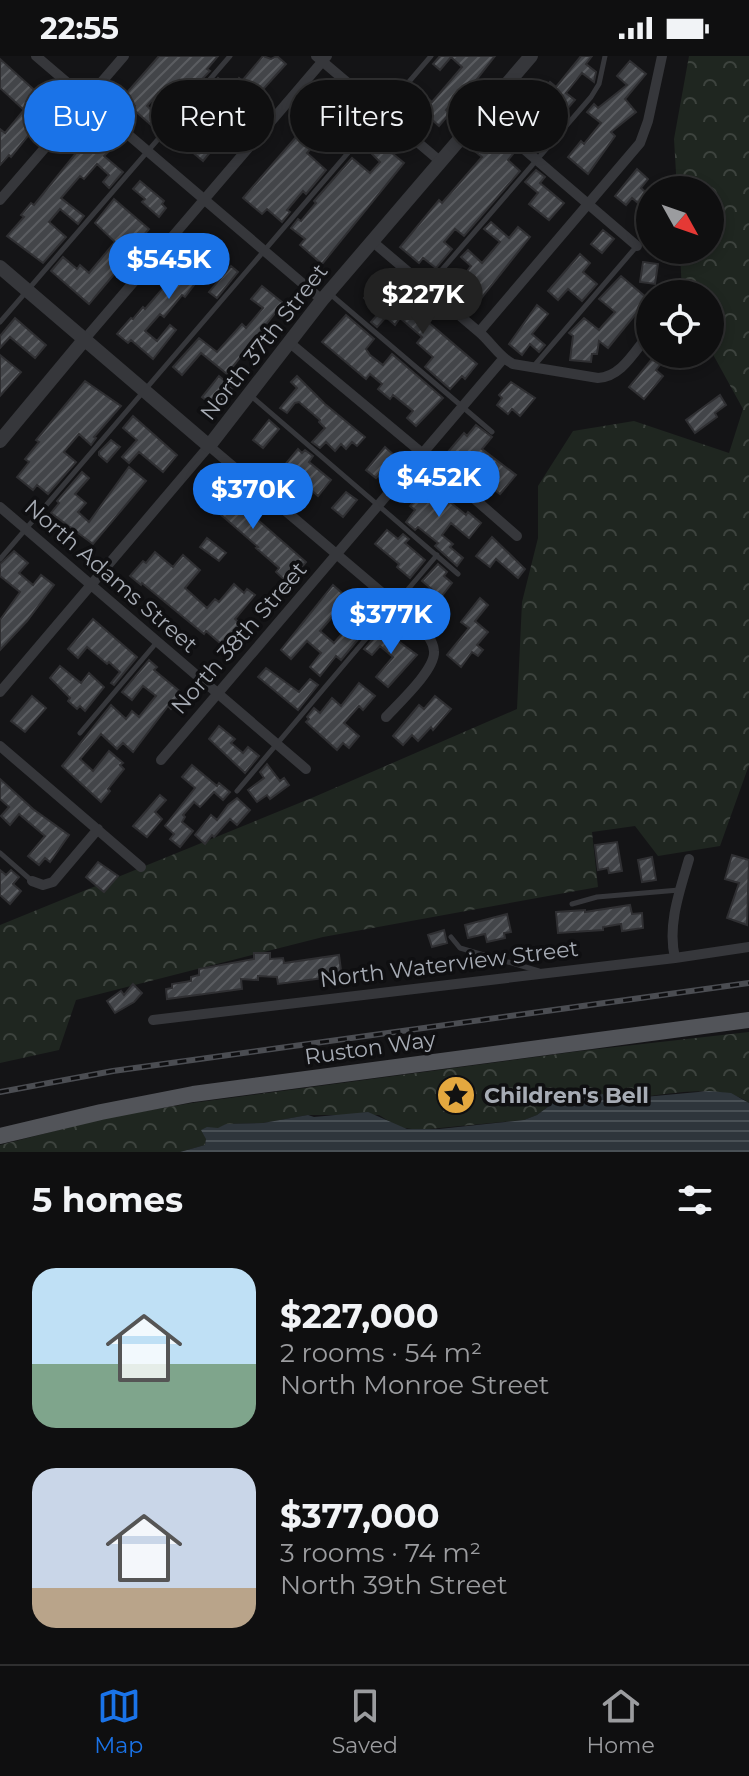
<!DOCTYPE html>
<meta charset="utf-8">
<style>
body{margin:0;font-family:Montserrat,sans-serif;background:#181819;color:#f1f3f6;height:100vh;display:flex;flex-direction:column;font-size:30px;white-space:nowrap}
*{box-sizing:border-box;margin:0}
p{font-size:26px;color:#9b9c9f}
.icon{flex:none;width:44px;height:44px;fill:none;stroke:currentColor;stroke-width:2;stroke-linecap:round;stroke-linejoin:round}
.map{position:relative;height:1096px;overflow:hidden}
.drawer{display:flex;flex-direction:column;background:#0f0f10;flex:1}
.drawer>*{flex:none}
.guide{position:absolute;left:24px;top:24px;width:702px;height:72px;display:flex;gap:16px}
.needle{width:52px;rotate:130deg}
.tools{position:absolute;left:636px;top:120px;display:grid;gap:16px}
.tools a{display:grid;place-items:center;width:88px;height:88px;border-radius:50%;background:#0f0f10;box-shadow:0 4px 12px #0003,0 0 0 2px #2f2f30;font-size:40px}
.price{position:absolute;translate:-50% -68px;padding:0 18px;border-radius:28px;background:#1a73e8;color:#fff;font-size:26px;line-height:52px;filter:drop-shadow(0 2px 4px #0008)}
.price::after{content:'';position:absolute;left:50%;top:48px;width:24px;height:18px;margin-left:-12px;background:inherit;clip-path:polygon(0 0,100% 0,50% 100%)}
.price.active{background:#222;color:#fff}
ul{padding:0;list-style:none}
li{display:flex;align-items:center;gap:24px;height:200px;padding:0 32px}
li span{display:grid;place-items:center;flex:none;width:224px;height:160px;border-radius:24px;color:#555}
li>.icon{margin-inline-start:auto}
span .icon{width:96px;height:96px;fill:#fffc;stroke-width:1}
li b{font-size:34px}
h2{display:flex;justify-content:space-between;align-items:center;height:96px;padding:0 32px;font-size:34px}
.tag{padding:0 28px;border-radius:36px;background:#0f0f10;box-shadow:0 4px 12px #0003,0 0 0 2px #2f2f30;font-size:28px;line-height:72px}
.tag.active{background:#1a73e8;color:#fff}
.status{display:flex;justify-content:space-between;align-items:center;height:56px;padding:0 40px;background:#0f0f10;direction:ltr}
.status svg{height:22px;fill:currentColor}
.dock{display:flex;justify-content:space-around;align-items:center;height:112px;border-top:2px solid #2f2f30;background:#0f0f10;font-size:22px;color:#9b9c9f}
.dock a{display:grid;justify-items:center;gap:4px}
.dock .active{color:#1a73e8}
.map>svg:first-child{display:block}
.forest{fill:url(#forest-crowns)}
.water{fill:url(#water-rules)}
.building{fill:url(#building-hatch);stroke:#2f2f32;stroke-width:2;fill-rule:evenodd}
.lines{fill:none;stroke-linecap:round;stroke-linejoin:round}
.service{stroke:#36373b;stroke-width:5}
.minor{stroke:#36373b;stroke-width:10}
.tertiary{stroke:#36373b;stroke-width:14}
.primary{stroke:#525459;stroke-width:16}
.rail-casing{stroke:#4b4d52;stroke-width:6}
.rail{stroke:#0f0f11;stroke-width:3;stroke-dasharray:9;stroke-linecap:butt}
.labels{text-anchor:middle;dominant-baseline:central;stroke-width:7;stroke-linejoin:round;paint-order:stroke}
.street-label{font-size:22px;fill:#a7acb5;stroke:#0f0f11}
.poi-label{font-size:22px;font-weight:bold;fill:#a7acb5;stroke:#0f0f11;text-anchor:start}
</style>
<div class="status"><b>22:55</b><svg viewBox="0 0 49 12"><path d="M0 12V9h3v3zM5 12V6h3v6zM10 12V3h3v9zM15 12V0h3v12zM26 1h20v11H26zM47 4h2v5h-2z"/></svg></div>
<div class="map">
<svg width="749" height="1096" viewBox="0 0 749 1096">
<defs>
<pattern id="forest-crowns" width="20" height="18" patternUnits="userSpaceOnUse" patternTransform="scale(2)"><rect width="20" height="18" fill="#1f2620"/><path d="M2 6a3 3 0 1 1 6 0M12 15a3 3 0 1 1 6 0" fill="none" stroke="#3d433e"/></pattern>
<pattern id="water-rules" width="6" height="5" patternUnits="userSpaceOnUse" patternTransform="scale(2)"><rect width="6" height="5" fill="#2e353b"/><path d="M0 2.5h6" fill="none" stroke="#495055"/></pattern>
<pattern id="building-hatch" width="6" height="6" patternUnits="userSpaceOnUse" patternTransform="scale(2)"><rect width="6" height="6" fill="#434549"/><path d="M-1 1l2-2M0 6l6-6M5 7l2-2" fill="none" stroke="#5b5d61"/></pattern>
</defs>
<rect width="100%" height="100%" fill="#141416"/>
<path class="forest" d="M689,0H749V709L720,790L658,800L635,770L592,776L598,831L323,881L76,944L59,994L0,1007V869L314,741L517,653L522,546L538,482V430L573,375L634,365L729,397L743,353L710,293V238H682L680,194H710V134H677L674,83Z
M749,976V1047C722,1026 665,1039 633,1042C625,1049 616,1050 606,1046L602,1038L560,1042L537,1059L524,1064L419,1074L398,1071L379,1059H308L263,1067L226,1068L206,1083L205,1089L180,1096H0V1089L110,1061L192,1047L580,995Z"/>
<path class="water" d="M709,1035L731,1037L749,1047V1096H180L205,1089L206,1083L201,1074L207,1071L218,1072L226,1068L263,1067L308,1059L314,1061L368,1056L407,1073H439L524,1064L537,1059L560,1042L603,1038L606,1046C616,1050 625,1049 633,1042Z"/>
<path class="building" d="M159,0H218L207,13L210,15L175,51L158,37L147,50L165,66L158,75L133,53L135,50L124,40Z
M263,0L271,3L277,0L286,8L246,52L203,105L185,90L203,69L196,63L211,46L203,40L218,22L231,33L239,22L242,25Z
M440,0H495L462,42L458,39L446,54L450,57L439,70L405,39L413,30L432,46L439,38L462,11L451,1L440,14L433,8Z
M581,0H592L586,8L596,16L594,26L582,17L566,37L575,44L568,52L559,45L548,58L543,53L528,72L515,61L525,48L529,51L550,26L556,31Z
M0,3L52,50L11,101L9,99L0,109V73L5,77L24,54L0,32Z
M630,5L646,18L625,43L636,56L611,76L615,80L588,118L568,101L581,85L584,88L601,67L587,56L594,48L598,52L627,29L617,20Z
M330,42L348,57L345,60L361,73L346,91L326,75L307,97L326,114L306,138L303,135L287,154L290,156L282,166L267,153L262,158L243,142Z
M490,79L513,98L508,104L520,115L464,180L455,173L444,186L452,193L436,212L423,202L419,207L400,191L439,144L442,147L482,101L476,96Z
M89,81L108,96L104,100L123,116L109,132L103,126L109,119L97,108L84,123L80,120L61,142L84,160L78,168L60,153L49,166L66,181L43,207L7,180L24,161L21,159L31,147L34,149Z
M381,88L404,107L322,208L300,189L305,183L291,172L298,163L301,165L316,147L314,145L352,102L370,117L380,106L372,98Z
M637,113L648,123L641,132L650,140V157L632,142L626,149L615,140Z
M536,114L545,121L540,127L564,147L549,164L529,148L538,137L525,126Z
M140,125L164,145L162,148L166,152L159,161L142,146L145,143L133,133Z
M114,143L149,173L136,188L138,190L89,248L51,215L63,201L77,213L80,209L89,217L115,186L95,167Z
M491,166L509,182L518,171L530,181L471,255L440,227L446,219L457,228L471,210L461,201L468,194L482,207L500,186L484,173Z
M603,174L614,183L602,197L591,188Z
M208,179L223,193L192,227L194,229L185,241L182,239L164,261L160,258L145,275L157,285L170,269L176,274L153,303L131,284L128,287L117,278L131,262L133,263L143,251L145,253L164,231L166,233Z
M580,198L590,207L583,216L597,228L582,245L568,233L558,244L548,235Z
M643,206L658,208L655,228L640,226Z
M231,210L238,216L217,242L209,236Z
M621,220L648,243L608,292L599,285L597,298H592L591,306L570,304L573,280L569,277L584,262L599,274L604,268L615,256L599,243Z
M379,224L477,308L465,323L462,320L450,333L425,311L433,301L417,287L422,281L400,262L395,269L386,261L377,271L371,266L380,256L364,242Z
M262,230L283,247L227,318L201,297L182,319L173,311L199,282L217,296L242,268L246,272L263,252L251,243Z
M537,249L548,258L532,278L545,289L539,296L530,288L522,299L509,288Z
M346,259L374,283L366,293L370,299L383,309L392,298L443,342L416,370L407,362L413,355L393,339L390,343L378,333L382,328L370,318L366,323L322,286Z
M15,262L46,289L35,302L10,281L0,292V280Z
M656,298H687L679,308L668,299L656,314L663,320L644,343L629,331Z
M0,299L21,316L0,340Z
M219,320L233,332L217,353L202,341Z
M297,320L325,348L365,381L357,390L352,386L346,393L341,388L335,395L326,386L320,392L312,386L325,372L319,366L320,364L299,346L295,347L287,357L280,352L297,332L291,326Z
M85,325L121,350L94,381L96,382L91,389L79,378L68,391L64,396L76,406L48,438L37,429L33,434L17,421L29,406L25,403L39,386L36,384Z
M511,326L535,342L520,360L512,353L508,358L497,349L502,342L499,339Z
M720,339L726,349L715,357L717,361L695,377L686,364Z
M133,360L177,399L163,416L139,396L129,407L122,401L137,384L123,372Z
M269,364L279,373L263,392L253,384Z
M476,369L492,381L482,393L516,419L500,438L447,397L464,377L467,380Z
M111,384L120,391L107,406L99,399V396Z
M385,391L395,400L376,422L366,414Z
M298,393L302,397L305,394L313,400L309,406L331,424L318,440L284,410Z
M129,411L146,425L93,488L51,457L59,447L57,445L82,416L89,422L75,438L86,447L78,456L89,466Z
M212,424L306,506L288,527L276,516L279,512L256,492L258,491L212,451L210,454L196,442Z
M423,424L466,459L468,456L481,467L469,482L451,467L442,479L453,488L450,491L463,502L457,510L435,490L438,487L418,471L415,474L406,466L415,454L410,450L414,445L409,441Z
M346,436L357,444L343,461L332,452Z
M387,474L398,483L403,478L409,483L405,487L425,504L410,522L397,511L399,508L375,488Z
M492,481L525,513L518,522L496,503L490,511L476,500Z
M207,482L226,497L219,505L200,491Z
M14,495L28,507L19,517L33,529L41,519L54,529L27,565L0,594V564L20,536L0,520V508Z
M155,496L173,511L183,499L200,514L185,532L207,552L215,543L219,546L234,528L244,537L247,533L255,539L235,563L245,572L227,593L206,575L204,578L142,527L141,529L130,520L143,505L146,507Z
M438,508L447,516L444,520L452,527L441,541L422,525Z
M333,529L350,544L341,555L353,565L358,559L370,569L341,604L336,600L320,620L310,611L321,597L307,585L291,603L281,594ZM333,560L347,572L334,587L320,575Z
M480,542L488,549L475,565L488,576L477,589L483,594L478,600L472,596L461,611L447,599L469,572L461,566Z
M93,563L137,601L114,629L111,627L120,616L109,606L107,608L87,591L78,602L68,593Z
M382,573L417,599L388,631L376,621L393,601L380,590L372,599L364,593Z
M149,604L157,611L154,614L183,638L171,653L168,650L133,696L123,687L117,693L101,678L80,703L93,715L109,695L123,707L120,709L124,713L108,733L110,735L101,746L62,710L111,649L126,663L132,655L139,661L156,640L143,630L132,644L122,636Z
M60,610L81,627L89,617L104,631L85,655L80,650L77,653L68,645L70,642L50,622Z
M266,612L299,636L310,623L318,629L298,654L258,621Z
M359,627L375,640L363,654L359,650L344,667L359,680L349,692L343,687L337,694L306,666L309,663L307,661L314,652L320,657L332,642L341,650Z
M32,640L46,652L25,676L11,665Z
M435,640L451,653L433,674L431,671L418,685L412,679L403,689L393,680L419,649L424,653Z
M219,670L235,683L231,687L243,697L248,691L259,700L245,717L209,683Z
M267,708L280,725L284,722L289,729L270,743L267,739L257,746L248,734L264,722L260,716Z
M192,709L217,730L219,727L230,736L223,744L214,736L200,751L194,746L183,759L185,761L182,766L193,775L180,791L170,783L174,778L165,770L195,732L182,721Z
M0,723L33,753L69,779L50,806L45,802L39,809L28,800L45,780L19,758L10,769L1,760L9,751L0,743Z
M160,739L166,744L155,756L162,763L147,781L133,770Z
M237,742L250,754L237,769L230,763L214,781L212,779L205,788L195,779L211,759L217,764L228,749Z
M617,786L622,815L609,817L608,812L598,814L595,789Z
M732,799L749,804L747,869L727,862L739,827L725,823Z
M652,801L656,824L642,826L638,804Z
M98,806L118,820L104,836L86,821Z
M0,814L6,819L11,814L19,821L13,828L21,835L10,848L0,839Z
M630,849L632,858L642,857L643,872L622,875L621,868L603,871V874L558,877L556,856L585,854V856Z
M507,858L511,876L504,877L505,882L487,886L485,878L468,882L465,869Z
M444,874L447,887L432,891L428,879Z
M254,897H270V903L283,902L284,907L339,899L342,922L332,924V921L278,928L277,921L258,920V924L241,923L242,933L167,943L166,933L172,932V928L191,925V921L199,919V913L254,903Z
M133,928L142,937L134,946L115,957L107,945L121,935L124,939Z"/>
<g class="lines">
<path class="service" d="M427,231L591,41L599,28L605,0
M329,237L492,376
M0,266L230,0
M533,311L636,191
M250,339L458,518
M0,503L431,0
M80,677L157,586
M237,735L437,499
M0,797L32,825
M572,848L597,841L679,834
M451,881L460,892L539,915"/>
<path class="minor" d="M36,0L322,244
M316,0L441,106
M483,58L637,190
M0,144L124,0
M373,186L479,276C491,286 499,301 513,308L598,322C622,321 635,294 650,277
M479,276L640,87L648,65L662,0
M84,284L327,0
M290,287L422,397L517,480
M0,451L306,713
M0,636L209,390L413,563C421,572 433,582 434,595C436,613 399,647 386,661
M0,690L141,811
M161,704L503,303
M32,825L43,829L53,826L98,773
M675,902C667,869 680,834 689,803
M153,964L675,902L749,891"/>
<path class="tertiary" d="M0,211L209,390L322,244L531,0
M0,385L84,284"/>
<path class="primary" d="M0,1080L101,1056L193,1038L749,964"/>
<defs>
<path id="rail" d="M0,1036L113,1015L749,927"/>
</defs>
<use href="#rail" class="rail-casing"/>
<use href="#rail" class="rail"/>
</g>
<defs>
<symbol id="sight-disc" viewBox="-11 -11 22 22"><circle r="9.5" fill="#e4a83f" stroke="#0f0f11"/><path d="M0-6L1.8-2.2L6-1.7L2.9 1.2L3.7 5.4L0 3.3L-3.7 5.4L-2.9 1.2L-6-1.7L-1.8-2.2Z" fill="#111"/></symbol>
</defs>
<g fill-rule="evenodd">
<use href="#sight-disc" x="434" y="1017" width="44" height="44"/>
</g>
<g class="labels">
<g class="street-label">
<text transform="translate(264 286) rotate(-52)">North 37th Street</text>
<text transform="translate(111 520) rotate(41)">North Adams Street</text>
<text transform="translate(239 582) rotate(-49)">North 38th Street</text>
<text transform="translate(449 908) rotate(-7)">North Waterview Street</text>
<text transform="translate(370 992) rotate(-8)">Ruston Way</text>
</g>
<g class="poi-label">
<text x="484" y="1039">Children's Bell</text>
</g>
</g>
</svg>
<div class="tools">
<a><svg class="needle" viewBox="-14 -14 28 28"><path d="M0-13l5 13h-10z" fill="#e53935"/><path d="M0 13l5-13h-10z" fill="#9b9c9f"/></svg></a>
<a><svg class="icon" aria-label="locate" viewBox="0 0 24 24"><circle cx="12" cy="12" r="6"/><path d="M12 2v4M12 18v4M2 12h4M18 12h4"/></svg></a>
</div>
<b class="price" style="left:169px;top:245px">$545K</b>
<b class="price active" style="left:423px;top:280px">$227K</b>
<b class="price" style="left:439px;top:463px">$452K</b>
<b class="price" style="left:253px;top:475px">$370K</b>
<b class="price" style="left:391px;top:600px">$377K</b>
<div class="guide">
<a class="tag active">Buy</a>
<a class="tag">Rent</a>
<a class="tag">Filters</a>
<a class="tag">New</a>
</div>
</div>
<section class="drawer">
<h2>5 homes<svg class="icon" aria-label="filters" viewBox="0 0 24 24"><path d="M4 7h16M4 17h16"/><circle cx="9" cy="7" r="2"/><circle cx="15" cy="17" r="2"/></svg></h2>
<ul>
<li><span style="background:linear-gradient(#bfe0f5 60%,#7fa58c 0)"><svg class="icon" aria-label="home" viewBox="0 0 24 24"><path d="M3 11l9-7 9 7M6 9v11h12V9"/></svg></span><div><b>$227,000</b><p>2 rooms · 54 m²</p><p>North Monroe Street</p></div></li>
<li><span style="background:linear-gradient(#c9d6e8 75%,#b9a48a 0)"><svg class="icon" aria-label="home" viewBox="0 0 24 24"><path d="M3 11l9-7 9 7M6 9v11h12V9"/></svg></span><div><b>$377,000</b><p>3 rooms · 74 m²</p><p>North 39th Street</p></div></li>
</ul>
</section>
<nav class="dock">
<a class="active"><svg class="icon" aria-label="map" viewBox="0 0 24 24"><path d="M3 6l6-2 6 2 6-2v14l-6 2-6-2-6 2zM9 4v14M15 6v14"/></svg>Map</a>
<a><svg class="icon" aria-label="saved" viewBox="0 0 24 24"><path d="M7 4h10v16l-5-4-5 4z"/></svg>Saved</a>
<a><svg class="icon" aria-label="home" viewBox="0 0 24 24"><path d="M3 11l9-7 9 7M6 9v11h12V9"/></svg>Home</a>
</nav>
